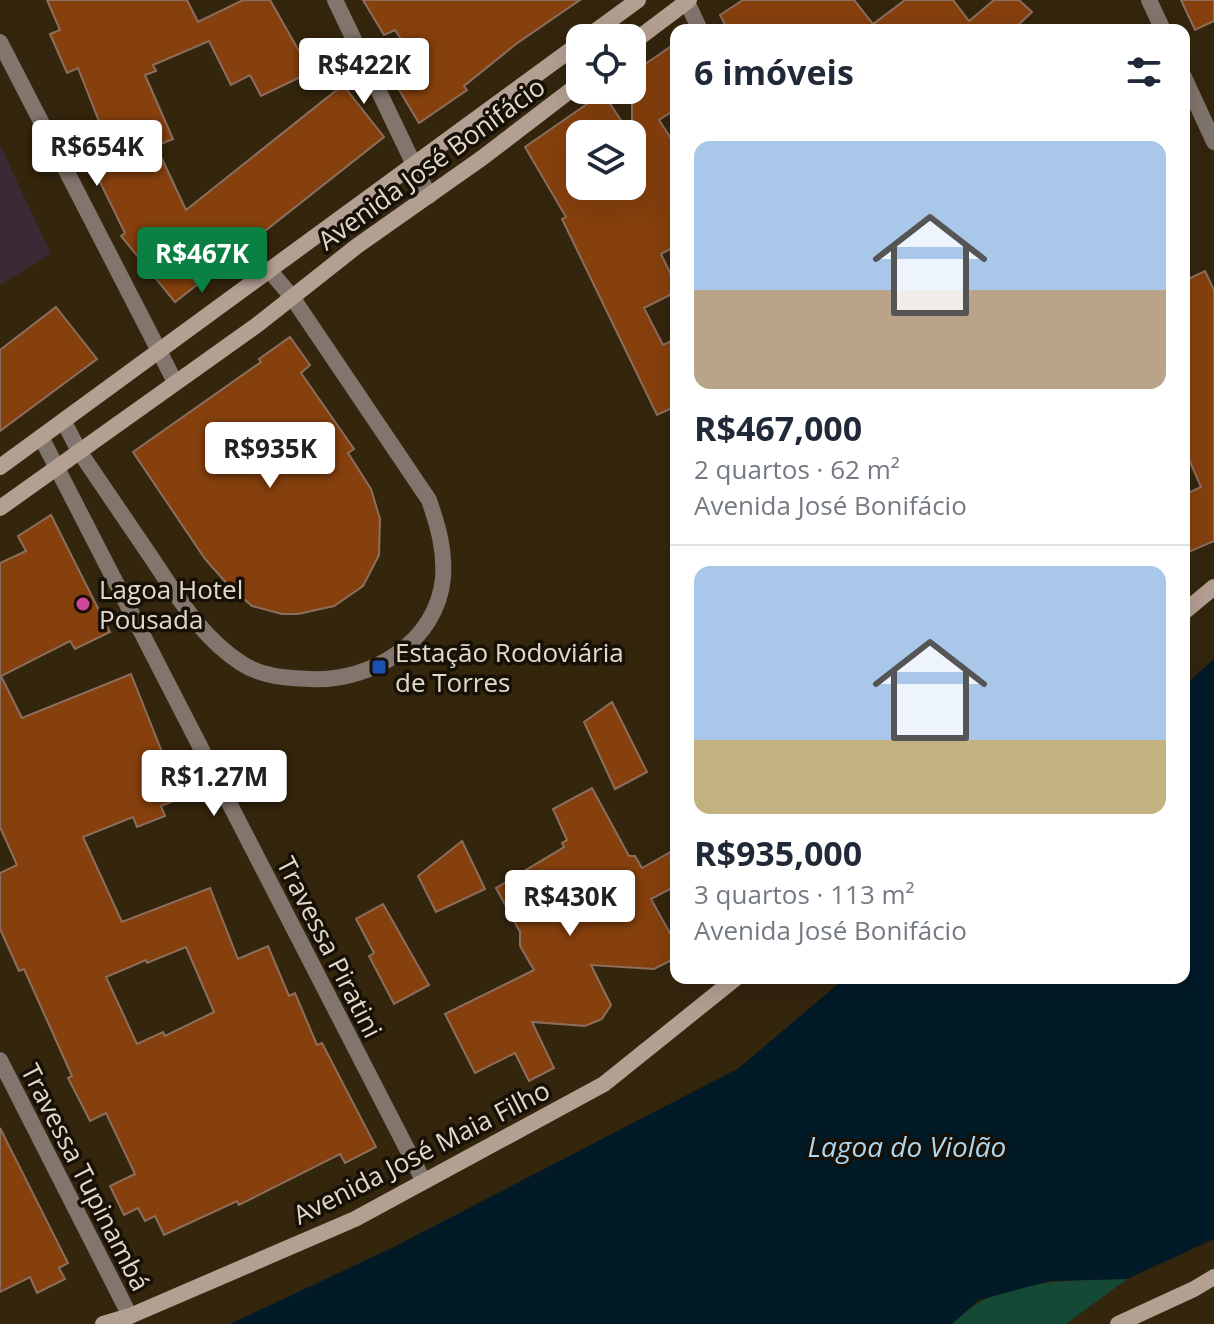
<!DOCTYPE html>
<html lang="pt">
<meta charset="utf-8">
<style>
body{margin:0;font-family:"Open Sans",sans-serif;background:#f6f6f7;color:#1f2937;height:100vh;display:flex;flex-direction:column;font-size:30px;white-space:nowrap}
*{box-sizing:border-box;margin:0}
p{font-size:26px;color:#747a83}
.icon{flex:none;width:44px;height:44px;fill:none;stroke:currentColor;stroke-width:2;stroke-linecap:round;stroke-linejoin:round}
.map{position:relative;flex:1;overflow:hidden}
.sheet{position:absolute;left:670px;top:24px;width:520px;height:960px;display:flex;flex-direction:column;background:#fff;border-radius:16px;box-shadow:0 8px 32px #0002}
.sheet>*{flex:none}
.controls{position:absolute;left:566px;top:24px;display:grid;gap:16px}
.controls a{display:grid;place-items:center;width:80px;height:80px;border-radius:16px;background:#fff;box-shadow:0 8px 32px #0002;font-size:40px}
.price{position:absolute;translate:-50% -68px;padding:0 18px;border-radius:8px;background:#fff;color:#222;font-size:26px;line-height:52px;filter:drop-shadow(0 2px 4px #0008)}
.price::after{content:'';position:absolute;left:50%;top:48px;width:24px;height:18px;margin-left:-12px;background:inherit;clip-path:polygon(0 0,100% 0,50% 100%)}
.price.current{background:#0b8043;color:#fff}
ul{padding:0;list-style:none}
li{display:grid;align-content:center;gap:16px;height:424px;padding:0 24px}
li+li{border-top:2px solid #e0e1e3}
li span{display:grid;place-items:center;height:248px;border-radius:16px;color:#555}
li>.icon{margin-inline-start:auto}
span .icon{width:144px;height:144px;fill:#fffc;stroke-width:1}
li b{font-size:34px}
h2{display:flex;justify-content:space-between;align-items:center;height:96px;padding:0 24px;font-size:34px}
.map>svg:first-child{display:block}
.education{fill:#3a2a35}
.green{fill:#134935}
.water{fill:#001a28}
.building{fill:#86400d;stroke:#8b6e5e;stroke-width:2;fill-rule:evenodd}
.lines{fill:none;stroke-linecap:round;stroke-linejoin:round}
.lane{stroke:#81756d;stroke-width:16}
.street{stroke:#81756d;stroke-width:16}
.secondary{stroke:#b4a093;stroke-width:16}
.hotel-dot{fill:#d1479c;stroke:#171006;stroke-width:3}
.transit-dot{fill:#1a4fb4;stroke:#171006;stroke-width:3}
.labels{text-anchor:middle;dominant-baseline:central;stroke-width:7;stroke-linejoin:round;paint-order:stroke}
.street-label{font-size:26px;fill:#e3d9cb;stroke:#171006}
.poi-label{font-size:26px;fill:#e3d9cb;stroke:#171006;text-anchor:start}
.water-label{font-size:28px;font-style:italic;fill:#add8f1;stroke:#171006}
</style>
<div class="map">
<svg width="1214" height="1324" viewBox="0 0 1214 1324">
<rect width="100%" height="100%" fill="#34250d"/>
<path class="education" d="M0,145L51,254L0,285Z"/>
<path class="green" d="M1127,1279L1066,1324H952C997,1277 1067,1281 1127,1279Z"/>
<path class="water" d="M1214,659V1239L1127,1279L1050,1281L979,1300L952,1324H230L394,1247L739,1068L845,978H1184V686Z"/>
<path class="building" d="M47,0H187L198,22L243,0H270L311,72L261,96L250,75L231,85L209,41L153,65L156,71L145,75L173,139L156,146L186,210L343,85L384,137L175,302L121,236L125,233L97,176L117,167L78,68L67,73L50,34L60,30Z
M363,0H580L516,44L464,86L467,90L419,123L389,73L402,65L391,47L401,39L395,30L384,35Z
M743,0H854L873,24L905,0H953L969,21L994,0H1019L1032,12L1013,30H728L720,15Z
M1181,0H1214V21L1195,30Z
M676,43V109L659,120L676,146V246L661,254L676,285V292L644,308L663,345L676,339V406L657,415L562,219L566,217L525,147L603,93L630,134H580V186H632V73Z
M1205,271L1214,290V541L1184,554V495L1201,487L1184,448V281Z
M56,307L97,359L0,431V350Z
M290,337L310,365L301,373L354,449L348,453L371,489L380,519L379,555L363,586L334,606L298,614H282L252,606L229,586L205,559L133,452L261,362L259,359Z
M51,515L110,632L75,649L70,641L1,676L22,718L131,674L166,762L174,759L188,795L161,806L165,816L137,827L133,817L83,837L122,922L210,888L238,959L268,946L289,996L295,993L317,1045L322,1043L376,1147L345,1163L340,1154L239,1205L237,1201L164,1235L155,1216L145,1221L138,1208L124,1215L110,1186L135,1174L106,1113L90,1121L68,1078L72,1076L24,969L19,971L0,929V873L17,865L0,827V563L26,551L18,536ZM186,947L214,1012L165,1036L163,1032L137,1044L106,977L146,960L147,963Z
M612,702L647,772L615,789L584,722Z
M592,788L629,856H635L642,868L676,849V886L651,899L676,944V951L670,961L654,969L591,965L611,1005L602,1019L585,1026L532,1022L554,1068L529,1081L515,1053L475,1073L445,1014L534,970L520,946V932L496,888L564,847L562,843L567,840L553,809Z
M462,841L485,889L436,912L418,876Z
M383,904L429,985L394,1004L369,956L374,953L356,919Z
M0,1128L68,1263L59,1268L65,1279L37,1293L30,1277L0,1292Z"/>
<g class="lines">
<path class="lane" d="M64,422L79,451C103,486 127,522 151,557C178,597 200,636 241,663C262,677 286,678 311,679C371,682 437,642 443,578C445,550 438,526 429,500L292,297L270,271"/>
<path class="street" d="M335,0L429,196
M686,0L700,30
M1149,0L1163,30
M0,42L175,382
M1184,77L1214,142
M41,437L423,1180
M0,1060L130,1316"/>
<path class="secondary" d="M586,38L638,0
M632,43L689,0
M0,467L580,43
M0,508L257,325L357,246L482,158L580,83
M1184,612L1214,587
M103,1324L130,1316L355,1219L604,1084L736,978
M1118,1324L1194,1289L1214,1277"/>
</g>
<circle class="hotel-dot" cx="83" cy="604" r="8"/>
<rect class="transit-dot" x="371" y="659" width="16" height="16" rx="4"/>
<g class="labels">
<g class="street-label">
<text transform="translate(431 163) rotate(-36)">Avenida José Bonifácio</text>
<text transform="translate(330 947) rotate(63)">Travessa Piratini</text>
<text transform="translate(421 1152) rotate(-27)">Avenida José Maia Filho</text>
<text transform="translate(86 1177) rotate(63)">Travessa Tupinambá</text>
</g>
<g class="poi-label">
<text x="99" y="589">Lagoa Hotel<tspan x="99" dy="30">Pousada</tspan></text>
<text x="395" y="652">Estação Rodoviária<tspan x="395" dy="30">de Torres</tspan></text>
</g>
<g class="water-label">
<text x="907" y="1146">Lagoa do Violão</text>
</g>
</g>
</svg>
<div class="controls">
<a><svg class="icon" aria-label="locate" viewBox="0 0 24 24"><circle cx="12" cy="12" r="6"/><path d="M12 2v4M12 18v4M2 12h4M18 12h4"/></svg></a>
<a><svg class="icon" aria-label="layers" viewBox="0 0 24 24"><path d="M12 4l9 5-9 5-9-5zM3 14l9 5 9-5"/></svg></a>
</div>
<b class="price" style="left:364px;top:106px">R$422K</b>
<b class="price" style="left:97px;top:188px">R$654K</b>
<b class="price current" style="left:202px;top:295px">R$467K</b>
<b class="price" style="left:270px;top:490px">R$935K</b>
<b class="price" style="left:214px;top:818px">R$1.27M</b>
<b class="price" style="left:570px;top:938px">R$430K</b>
<section class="sheet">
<h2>6 imóveis<svg class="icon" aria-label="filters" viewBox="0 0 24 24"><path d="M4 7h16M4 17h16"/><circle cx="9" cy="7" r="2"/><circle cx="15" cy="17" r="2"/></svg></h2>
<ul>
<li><span style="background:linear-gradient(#a9c7e8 60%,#b9a48a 0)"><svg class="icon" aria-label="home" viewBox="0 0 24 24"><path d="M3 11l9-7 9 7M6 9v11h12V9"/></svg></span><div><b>R$467,000</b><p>2 quartos · 62 m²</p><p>Avenida José Bonifácio</p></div></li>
<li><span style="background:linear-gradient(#a9c7e8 70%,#c2b280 0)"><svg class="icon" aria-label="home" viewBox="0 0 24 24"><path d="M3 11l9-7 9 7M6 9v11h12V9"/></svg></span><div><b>R$935,000</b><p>3 quartos · 113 m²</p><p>Avenida José Bonifácio</p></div></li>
</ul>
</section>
</div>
